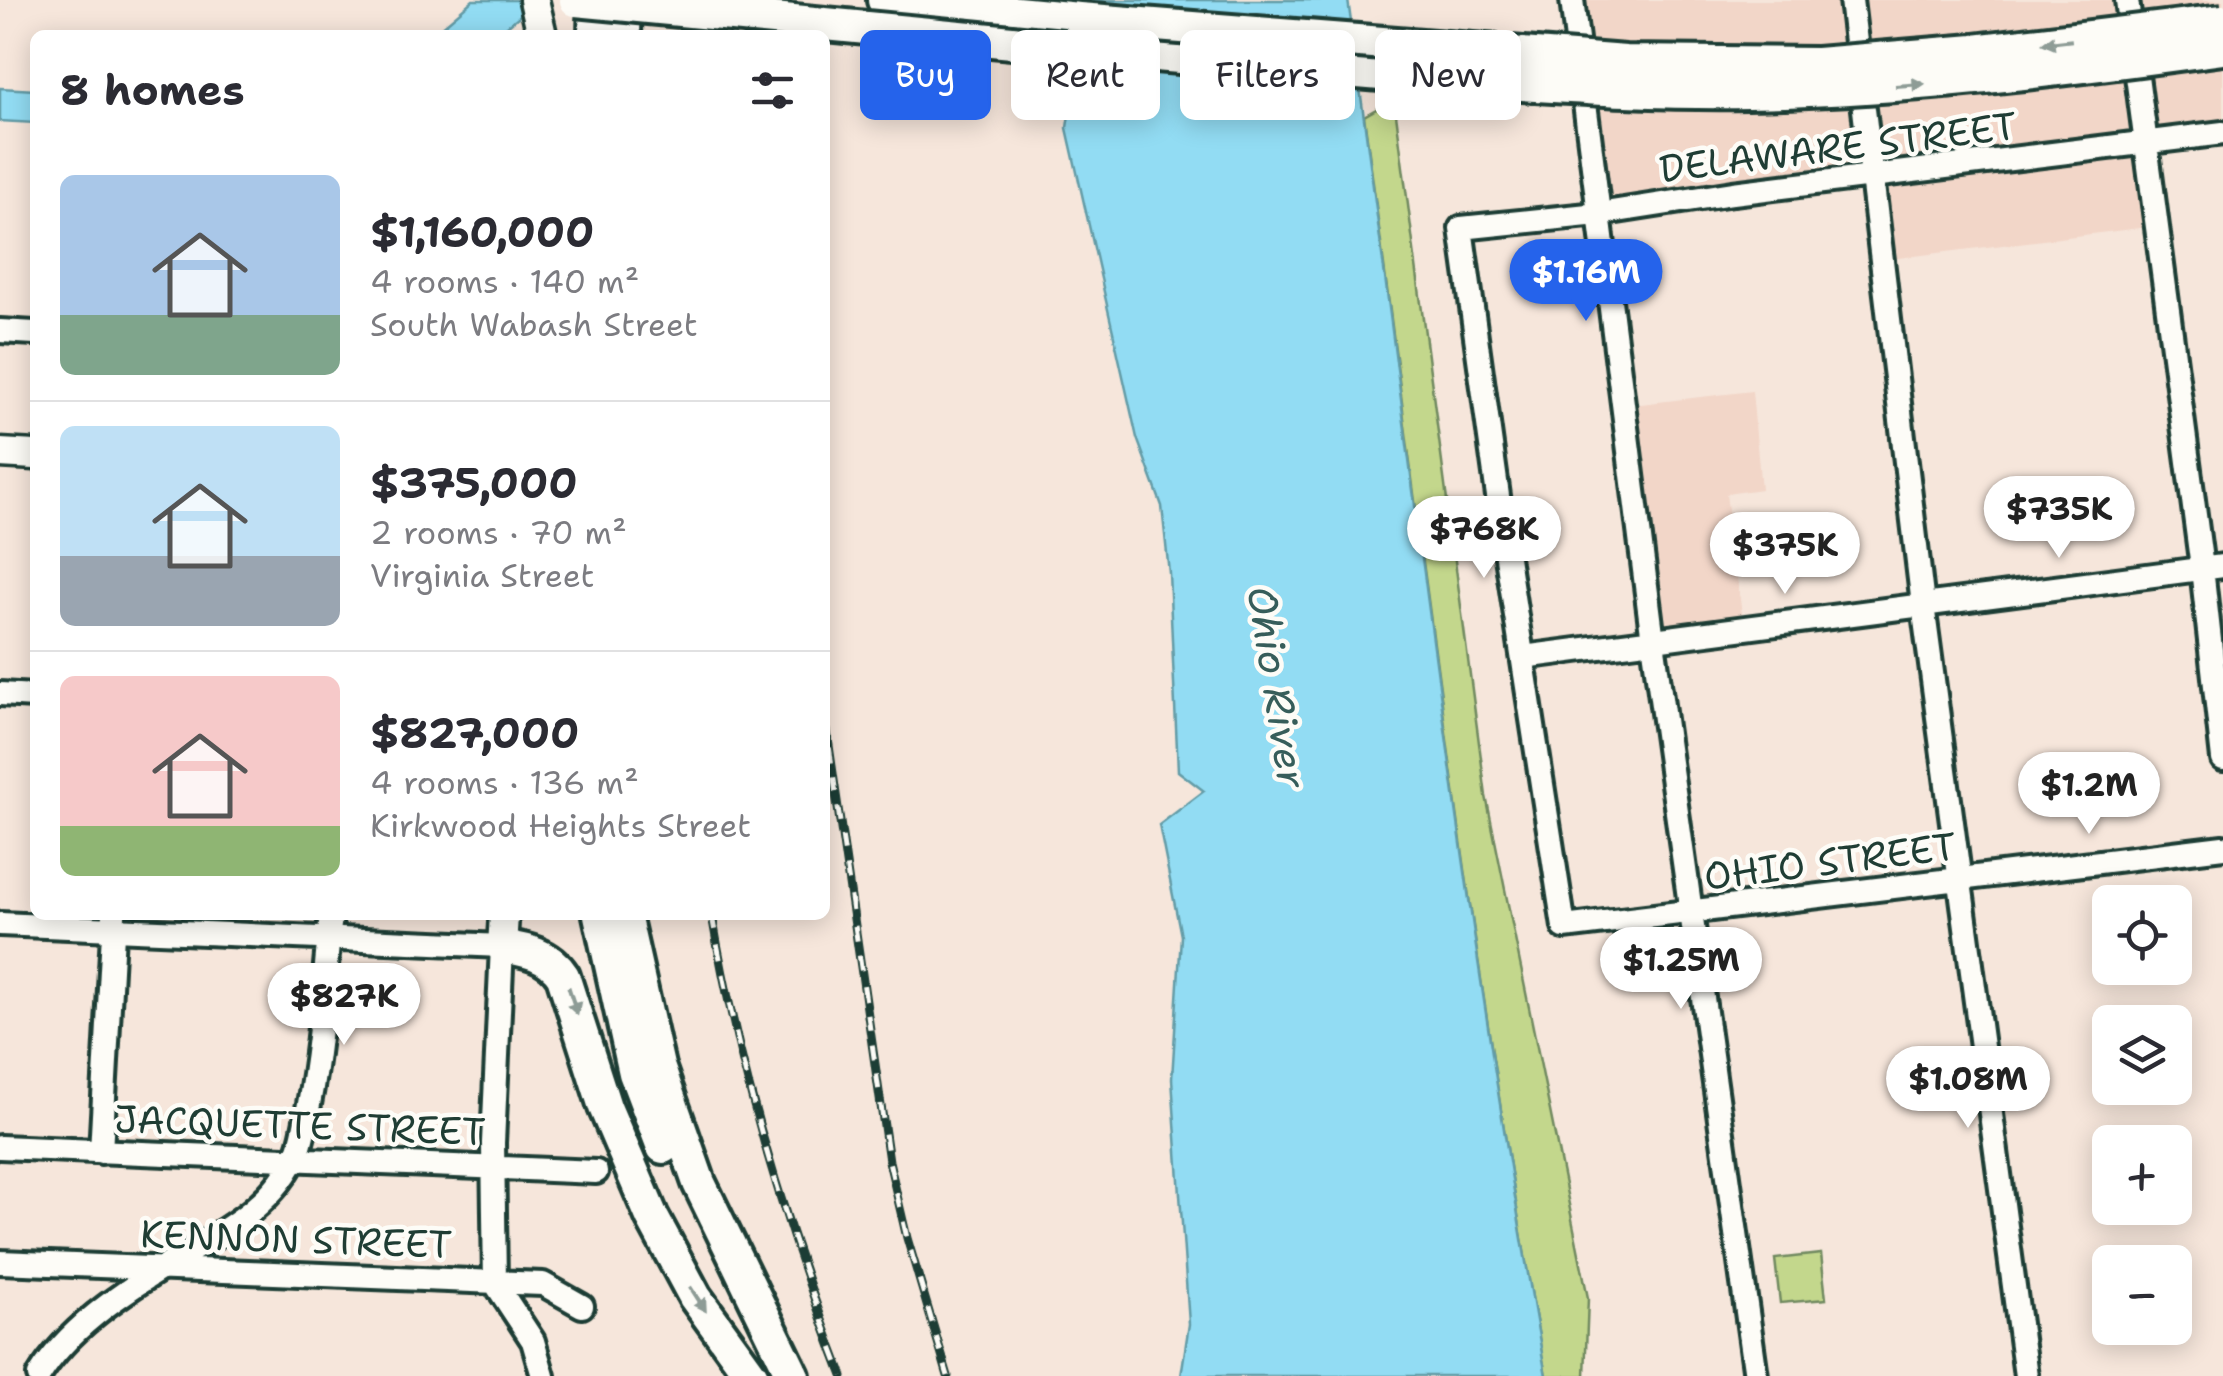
<!DOCTYPE html>
<meta charset="utf-8">
<style>
body{margin:0;font-family:"Shantell Sans",sans-serif;background:#f7f7f7;color:#2b2b33;height:100vh;display:flex;flex-direction:column;font-size:38px;white-space:nowrap}
*{box-sizing:border-box;margin:0}
p{font-size:32px;color:#7c7c81}
.icon{flex:none;width:55px;height:55px;fill:none;stroke:currentColor;stroke-width:2;stroke-linecap:round;stroke-linejoin:round}
.map{position:relative;flex:1;overflow:hidden}
.side{position:absolute;left:30px;top:30px;width:800px;height:890px;display:flex;flex-direction:column;background:#fff;border-radius:15px;box-shadow:0 5px 25px #0003}
.side>*{flex:none}
.banner{position:absolute;left:860px;top:30px;width:950px;height:90px;display:flex;gap:20px}
.fabs{position:absolute;left:2092px;top:885px;display:grid;gap:20px}
.fabs a{display:grid;place-items:center;width:100px;height:100px;border-radius:15px;background:#fff;box-shadow:0 5px 25px #0003;font-size:50px}
.price{position:absolute;translate:-50% -85px;padding:0 22px;border-radius:35px;background:#fff;color:#222;font-size:32px;line-height:65px;filter:drop-shadow(0 2px 5px #0008)}
.price::after{content:'';position:absolute;left:50%;top:60px;width:30px;height:22px;margin-left:-15px;background:inherit;clip-path:polygon(0 0,100% 0,50% 100%)}
.price.selected{background:#2563eb;color:#fff}
ul{padding:0;list-style:none}
li{display:flex;align-items:center;gap:30px;height:250px;padding:0 30px}
li+li{border-top:2px solid #e1e1e2}
li span{display:grid;place-items:center;flex:none;width:280px;height:200px;border-radius:15px;color:#555}
li>.icon{margin-inline-start:auto}
span .icon{width:120px;height:120px;fill:#fffc;stroke-width:1}
li b{font-size:42px}
h2{display:flex;justify-content:space-between;align-items:center;height:120px;padding:0 30px;font-size:42px}
.chip{padding:0 35px;border-radius:15px;background:#fff;box-shadow:0 5px 25px #0003;font-size:35px;line-height:90px}
.chip.selected{background:#2563eb;color:#fff}
.map>svg:first-child{display:block}
.built{fill:#f2d6c8}
.green{fill:#c3d78c;stroke:#718a60;stroke-width:2.5}
.water{fill:#92dcf3;stroke:#649ca7;stroke-width:2.5}
.lines{fill:none;stroke-linecap:round;stroke-linejoin:round}
.minor-casing{stroke:#1f3d34;stroke-width:30}
.major-casing{stroke:#1f3d34;stroke-width:35}
.highway-casing{stroke:#1f3d34;stroke-width:40}
.minor{stroke:#fdfcf7;stroke-width:22}
.major{stroke:#fdfcf7;stroke-width:28}
.highway{stroke:#fdfcf7;stroke-width:32}
.rail-casing{stroke:#1f3d34;stroke-width:9}
.rail{stroke:#fdfcf7;stroke-width:5;stroke-dasharray:15;stroke-linecap:butt}
.highway-bridge-casing{stroke:#1f3d34;stroke-width:40;stroke-linecap:butt}
.highway-bridge{stroke:#fdfcf7;stroke-width:32}
.oneway{fill:#8e9c96}
.labels{text-anchor:middle;dominant-baseline:central;stroke-width:9;stroke-linejoin:round;paint-order:stroke}
.street-label{font-size:38px;fill:#1f3d34;stroke:#fdfcf7}
.water-label{font-size:40px;font-style:italic;fill:#365d5a;stroke:#fdfcf7}
</style>
<div class="map">
<svg width="2223" height="1376" viewBox="0 0 2223 1376">
<rect width="100%" height="100%" fill="#f6e6db"/>
<filter id="ink" filterUnits="userSpaceOnUse"><feTurbulence type="fractalNoise" baseFrequency=".01" numOctaves="2"/><feDisplacementMap in="SourceGraphic" scale="20" xChannelSelector="R" yChannelSelector="G"/><feConvolveMatrix kernelMatrix="1 2 1 2 8 2 1 2 1" color-interpolation-filters="sRGB"/></filter>
<g filter="url(#ink)">
<path class="built" d="M1572,0H2223V133L2145,143L2156,226L1882,260L1872,177L1598,214Z
M1752,391L1761,489L1726,494L1744,629L1653,641L1624,406Z"/>
<path class="green" d="M1394,99L1486,796L1588,1298L1585,1376H1546C1470,958 1421,537 1364,116Z
M1821,1254L1826,1299L1780,1303L1775,1259Z"/>
<path class="water" d="M473,0H539L496,35H432Z
M1048,0H1348C1411,459 1463,920 1546,1376H1181L1189,1324L1172,1079L1181,936L1159,825L1204,791L1178,771L1169,573L1162,506L1137,438L1067,128L1084,9Z
M0,88L35,90V123L0,121Z"/>
<g class="lines">
<defs>
<path id="minor" d="M1572,0L1653,641L1756,1376
M1851,0L1923,605L2026,1376
M2127,0L2202,568L2223,759
M2223,133L1733,193L1598,214L1461,228L1502,525L1564,927L2223,847
M0,331L35,333
M1523,657L2223,566
M0,694L35,696
M0,924L502,946L493,1143L495,1283L533,1341L543,1376
M0,1147L596,1172
M101,1152L114,915
M0,1262L543,1284L582,1306
M39,1376C67,1330 119,1295 164,1267C216,1235 274,1209 299,1149C304,1135 306,1119 309,1104C321,1042 324,978 331,915"/>
<path id="major" d="M534,0L542,35
M0,453L35,455
M502,946L504,915"/>
<path id="highway" d="M884,0L1079,19
M595,35L596,0
M624,35L625,0
M1084,49L1428,78
M600,915L635,1073L663,1147
M624,915L658,1066L699,1183L793,1376
M502,946C526,950 549,954 563,976L605,1107L652,1217L695,1297L752,1376"/>
</defs>
<use href="#minor" class="minor-casing"/>
<use href="#major" class="major-casing"/>
<use href="#highway" class="highway-casing"/>
<use href="#minor" class="minor"/>
<use href="#major" class="major"/>
<use href="#highway" class="highway"/>
<defs>
<path id="rail" d="M700,35L701,0
M746,35L747,0
M825,718L889,1161L907,1238L948,1376
M712,915C739,1073 785,1226 843,1376"/>
</defs>
<use href="#rail" class="rail-casing"/>
<use href="#rail" class="rail"/>
<defs>
<path id="highway-bridge" d="M576,0L1084,49
M1079,19L1625,62L1817,64L1974,51L2223,21
M1428,78C1534,84 1641,94 1747,92C1910,89 2062,70 2223,48"/>
</defs>
<use href="#highway-bridge" class="highway-bridge-casing"/>
<use href="#highway-bridge" class="highway-bridge"/>
</g>
<defs><path id="oneway-solid" d="M-6-.8H1V-3.2L6.5 0L1 3.2V.8H-6Z" transform="scale(2.5)"/></defs>
<g class="oneway">
<use href="#oneway-solid" transform="translate(2057 42) rotate(173)"/>
<use href="#oneway-solid" transform="translate(1910 85) rotate(-4)"/>
<use href="#oneway-solid" transform="translate(573 1001) rotate(72)"/>
<use href="#oneway-solid" transform="translate(698 1299) rotate(57)"/>
</g>
</g>
<g class="labels">
<g class="street-label">
<text transform="translate(1838 147) rotate(-7)">DELAWARE STREET</text>
<text transform="translate(1830 861) rotate(-7)">OHIO STREET</text>
<text transform="translate(300 1125) rotate(2)">JACQUETTE STREET</text>
<text transform="translate(296 1239) rotate(2)">KENNON STREET</text>
</g>
<g class="water-label">
<text transform="translate(1277 687) rotate(81)">Ohio River</text>
</g>
</g>
</svg>
<div class="fabs">
<a><svg class="icon" aria-label="locate" viewBox="0 0 24 24"><circle cx="12" cy="12" r="6"/><path d="M12 2v4M12 18v4M2 12h4M18 12h4"/></svg></a>
<a><svg class="icon" aria-label="layers" viewBox="0 0 24 24"><path d="M12 4l9 5-9 5-9-5zM3 14l9 5 9-5"/></svg></a>
<a>+</a>
<a>−</a>
</div>
<b class="price selected" style="left:1586px;top:324px">$1.16M</b>
<b class="price" style="left:2059px;top:561px">$735K</b>
<b class="price" style="left:1484px;top:581px">$768K</b>
<b class="price" style="left:1785px;top:597px">$375K</b>
<b class="price" style="left:2089px;top:837px">$1.2M</b>
<b class="price" style="left:1681px;top:1012px">$1.25M</b>
<b class="price" style="left:344px;top:1048px">$827K</b>
<b class="price" style="left:1968px;top:1131px">$1.08M</b>
<div class="banner">
<a class="chip selected">Buy</a>
<a class="chip">Rent</a>
<a class="chip">Filters</a>
<a class="chip">New</a>
</div>
<section class="side">
<h2>8 homes<svg class="icon" aria-label="filters" viewBox="0 0 24 24"><path d="M4 7h16M4 17h16"/><circle cx="9" cy="7" r="2"/><circle cx="15" cy="17" r="2"/></svg></h2>
<ul>
<li><span style="background:linear-gradient(#a9c7e8 70%,#7fa58c 0)"><svg class="icon" aria-label="home" viewBox="0 0 24 24"><path d="M3 11l9-7 9 7M6 9v11h12V9"/></svg></span><div><b>$1,160,000</b><p>4 rooms · 140 m²</p><p>South Wabash Street</p></div></li>
<li><span style="background:linear-gradient(#bfe0f5 65%,#9aa5b1 0)"><svg class="icon" aria-label="home" viewBox="0 0 24 24"><path d="M3 11l9-7 9 7M6 9v11h12V9"/></svg></span><div><b>$375,000</b><p>2 rooms · 70 m²</p><p>Virginia Street</p></div></li>
<li><span style="background:linear-gradient(#f6c9c9 75%,#8fb573 0)"><svg class="icon" aria-label="home" viewBox="0 0 24 24"><path d="M3 11l9-7 9 7M6 9v11h12V9"/></svg></span><div><b>$827,000</b><p>4 rooms · 136 m²</p><p>Kirkwood Heights Street</p></div></li>
</ul>
</section>
</div>
